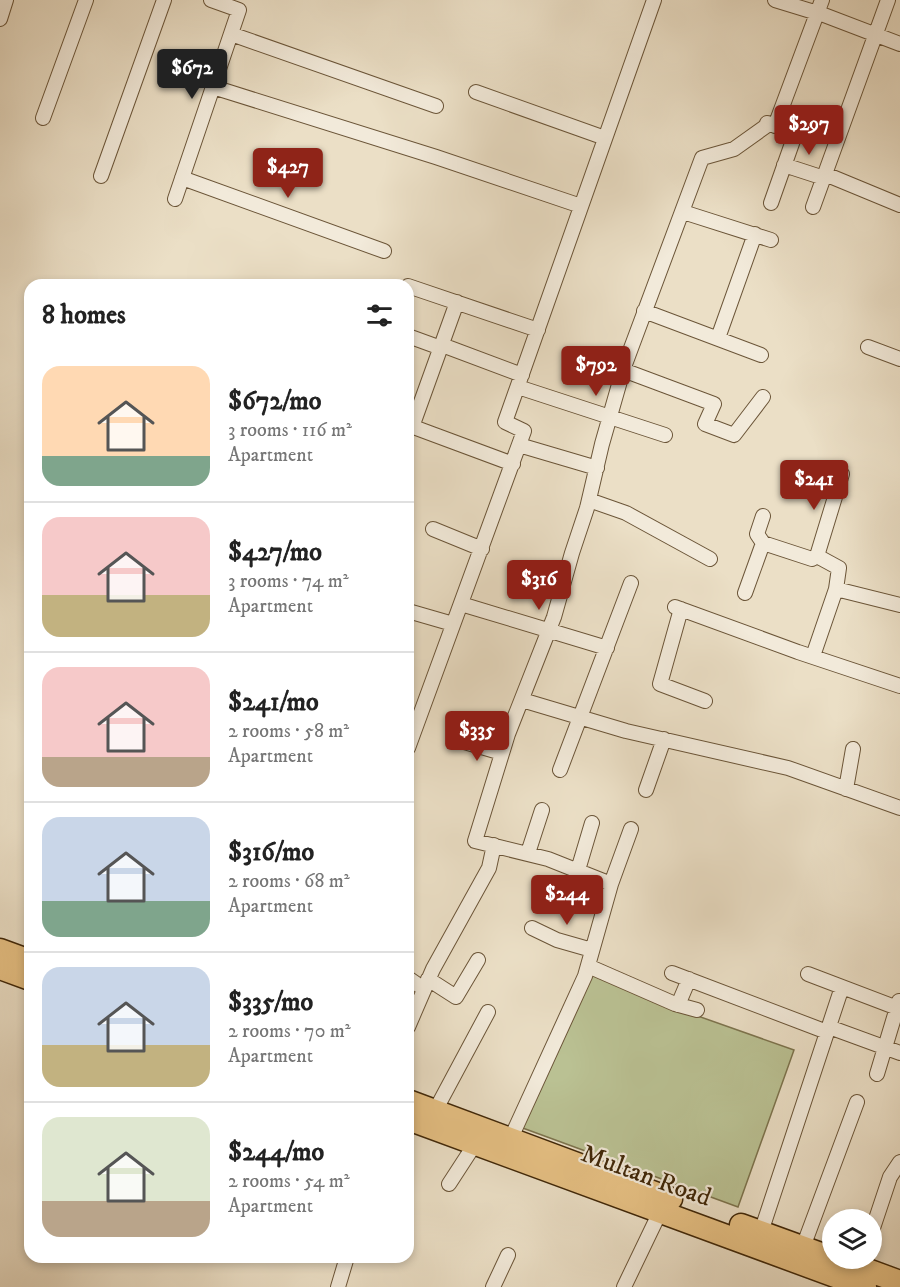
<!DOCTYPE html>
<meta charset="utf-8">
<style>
body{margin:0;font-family:"IM FELL DW Pica",serif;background:#f2f2f2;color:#222;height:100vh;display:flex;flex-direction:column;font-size:22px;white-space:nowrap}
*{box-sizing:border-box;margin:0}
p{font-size:20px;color:#767676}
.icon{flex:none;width:33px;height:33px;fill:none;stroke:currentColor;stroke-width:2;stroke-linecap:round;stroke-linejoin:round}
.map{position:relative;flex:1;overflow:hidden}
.panel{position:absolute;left:24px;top:279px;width:390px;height:984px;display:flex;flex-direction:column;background:#fff;border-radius:18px;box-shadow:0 3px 9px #0003}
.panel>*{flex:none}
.controls{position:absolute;left:822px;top:1209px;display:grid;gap:12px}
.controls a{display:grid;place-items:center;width:60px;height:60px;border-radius:50%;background:#fff;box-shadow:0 3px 9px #0003;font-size:30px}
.price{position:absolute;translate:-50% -51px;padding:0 14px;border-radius:6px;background:#8f2418;color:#fff;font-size:20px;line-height:39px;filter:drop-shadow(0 2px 3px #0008)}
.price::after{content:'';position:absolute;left:50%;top:36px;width:18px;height:14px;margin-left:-9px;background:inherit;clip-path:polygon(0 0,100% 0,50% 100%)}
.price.current{background:#222;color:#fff}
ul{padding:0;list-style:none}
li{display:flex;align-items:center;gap:18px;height:150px;padding:0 18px}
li+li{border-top:2px solid #e0e0e0}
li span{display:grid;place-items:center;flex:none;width:168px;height:120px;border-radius:18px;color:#555}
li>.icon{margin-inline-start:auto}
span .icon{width:72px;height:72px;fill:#fffc;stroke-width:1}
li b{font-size:26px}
h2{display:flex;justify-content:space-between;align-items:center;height:72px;padding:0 18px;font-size:26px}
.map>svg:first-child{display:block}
.green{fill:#bac193;stroke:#7d744e;stroke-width:1.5}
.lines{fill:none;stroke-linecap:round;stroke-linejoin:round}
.street-casing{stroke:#6b5538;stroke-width:16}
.primary-casing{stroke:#402708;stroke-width:25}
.street{stroke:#f2eada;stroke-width:14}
.primary{stroke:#e6c083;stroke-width:22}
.labels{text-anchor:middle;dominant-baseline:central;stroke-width:4.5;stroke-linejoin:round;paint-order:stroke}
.street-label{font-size:26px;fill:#402708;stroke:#f2eada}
</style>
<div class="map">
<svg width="900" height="1287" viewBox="0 0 900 1287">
<rect width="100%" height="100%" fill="#ebdfc6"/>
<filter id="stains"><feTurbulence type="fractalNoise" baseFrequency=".00333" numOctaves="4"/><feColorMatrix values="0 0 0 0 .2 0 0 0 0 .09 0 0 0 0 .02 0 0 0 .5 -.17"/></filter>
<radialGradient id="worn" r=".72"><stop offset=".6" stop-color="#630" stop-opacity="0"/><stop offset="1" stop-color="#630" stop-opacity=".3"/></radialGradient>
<path class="green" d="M590,973L678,1009L794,1050L738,1207L520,1127Z"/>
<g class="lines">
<defs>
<path id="street" d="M775,0L824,15L900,44
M0,19L6,0
M231,34L436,106
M213,87L436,157L581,206
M476,92L605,138
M43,118L86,0
M767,123L812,137
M775,126L822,0
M784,165L824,178
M825,174L900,205
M101,176L164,0
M182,178L384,251
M175,199L239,10L211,0
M771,203L796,132
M813,207L888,0
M683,212L771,240
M408,286L538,330
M644,311L761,355
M408,336L441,348
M718,338L755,234
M442,345L522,375
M868,347L900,359
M623,370L714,404L705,424L734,435L763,397
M518,387L665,435
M408,425L513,464
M412,427L457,302
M519,445L597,468
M589,500L626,513L710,559
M433,529L482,549
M763,543L812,559L817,556L839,568L836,589L813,656
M817,556L842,474
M836,589L900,605
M745,593L763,543L757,534L763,516
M461,604L607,648
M675,607L798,652L900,686
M681,609L660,684L705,701
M408,611L453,624
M522,700L626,731L788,768L900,808
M461,741L502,753
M408,748L524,431L505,422L654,0
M560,770L631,583
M846,789L853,749
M646,790L664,739
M528,853L542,810
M578,870L592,823
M611,884L548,859L475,841L508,734L554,617L572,553L587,508L602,444L624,367L702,158L734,149L769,124
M532,928L557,940L592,950
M588,966L675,1004L697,1010
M672,973L827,1032
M808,974L900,1009
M408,978L424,989
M428,979L456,997L478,960
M678,1005L689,979
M408,1027L433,969L489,868L494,845
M829,1027L900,1053
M877,1074L899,1001
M435,1111L488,1012
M510,1140L585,976L611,884L631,829
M449,1184L475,1144
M872,1231L890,1177L900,1162
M761,1232L842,987
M803,1247L857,1102
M338,1287L347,1257
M493,1287L508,1255
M624,1287L660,1212"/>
<path id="primary" d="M0,950L30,961
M0,968L30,979
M408,1101L671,1199
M408,1119L865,1287
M741,1225L832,1258
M835,1258L900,1282"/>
</defs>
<use href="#street" class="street-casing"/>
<use href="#primary" class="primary-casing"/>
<use href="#street" class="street"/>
<use href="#primary" class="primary"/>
</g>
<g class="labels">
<g class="street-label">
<text transform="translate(646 1176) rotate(20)">Multan Road</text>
</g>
</g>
<rect width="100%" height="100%" filter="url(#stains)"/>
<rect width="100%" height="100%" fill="url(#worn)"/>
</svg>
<div class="controls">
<a><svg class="icon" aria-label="layers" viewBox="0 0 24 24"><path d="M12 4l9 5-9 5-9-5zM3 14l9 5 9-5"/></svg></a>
</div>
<b class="price current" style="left:192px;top:100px">$672</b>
<b class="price" style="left:809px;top:156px">$297</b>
<b class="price" style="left:288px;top:199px">$427</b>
<b class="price" style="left:596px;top:397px">$792</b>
<b class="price" style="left:814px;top:511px">$241</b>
<b class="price" style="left:539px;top:611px">$316</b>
<b class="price" style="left:477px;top:762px">$335</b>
<b class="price" style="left:567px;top:926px">$244</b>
<section class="panel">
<h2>8 homes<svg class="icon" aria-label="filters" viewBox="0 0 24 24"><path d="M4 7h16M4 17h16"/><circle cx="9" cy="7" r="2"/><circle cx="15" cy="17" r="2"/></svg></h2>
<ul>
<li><span style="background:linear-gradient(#ffd9b3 75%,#7fa58c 0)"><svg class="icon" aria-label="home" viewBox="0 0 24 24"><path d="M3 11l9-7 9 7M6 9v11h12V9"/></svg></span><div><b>$672/mo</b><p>3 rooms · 116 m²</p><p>Apartment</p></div></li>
<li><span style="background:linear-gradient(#f6c9c9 65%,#c2b280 0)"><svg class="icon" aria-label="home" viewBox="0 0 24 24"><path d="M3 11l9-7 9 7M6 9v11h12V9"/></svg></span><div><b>$427/mo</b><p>3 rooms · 74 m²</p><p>Apartment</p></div></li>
<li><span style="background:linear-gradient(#f6c9c9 75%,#b9a48a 0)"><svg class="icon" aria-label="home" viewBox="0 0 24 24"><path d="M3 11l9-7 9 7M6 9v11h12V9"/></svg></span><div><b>$241/mo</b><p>2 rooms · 58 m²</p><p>Apartment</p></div></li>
<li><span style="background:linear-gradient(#c9d6e8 70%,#7fa58c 0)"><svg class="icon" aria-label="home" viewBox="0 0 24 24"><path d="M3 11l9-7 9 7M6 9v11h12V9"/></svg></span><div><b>$316/mo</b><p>2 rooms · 68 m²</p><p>Apartment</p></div></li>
<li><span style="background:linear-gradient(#c9d6e8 65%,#c2b280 0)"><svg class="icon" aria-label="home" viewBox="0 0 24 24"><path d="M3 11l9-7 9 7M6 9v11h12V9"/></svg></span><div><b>$335/mo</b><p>2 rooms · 70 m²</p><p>Apartment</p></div></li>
<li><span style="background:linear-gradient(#dfe7d0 70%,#b9a48a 0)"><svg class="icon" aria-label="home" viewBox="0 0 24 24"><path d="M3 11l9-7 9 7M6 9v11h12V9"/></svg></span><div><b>$244/mo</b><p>2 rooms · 54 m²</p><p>Apartment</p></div></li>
</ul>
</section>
</div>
